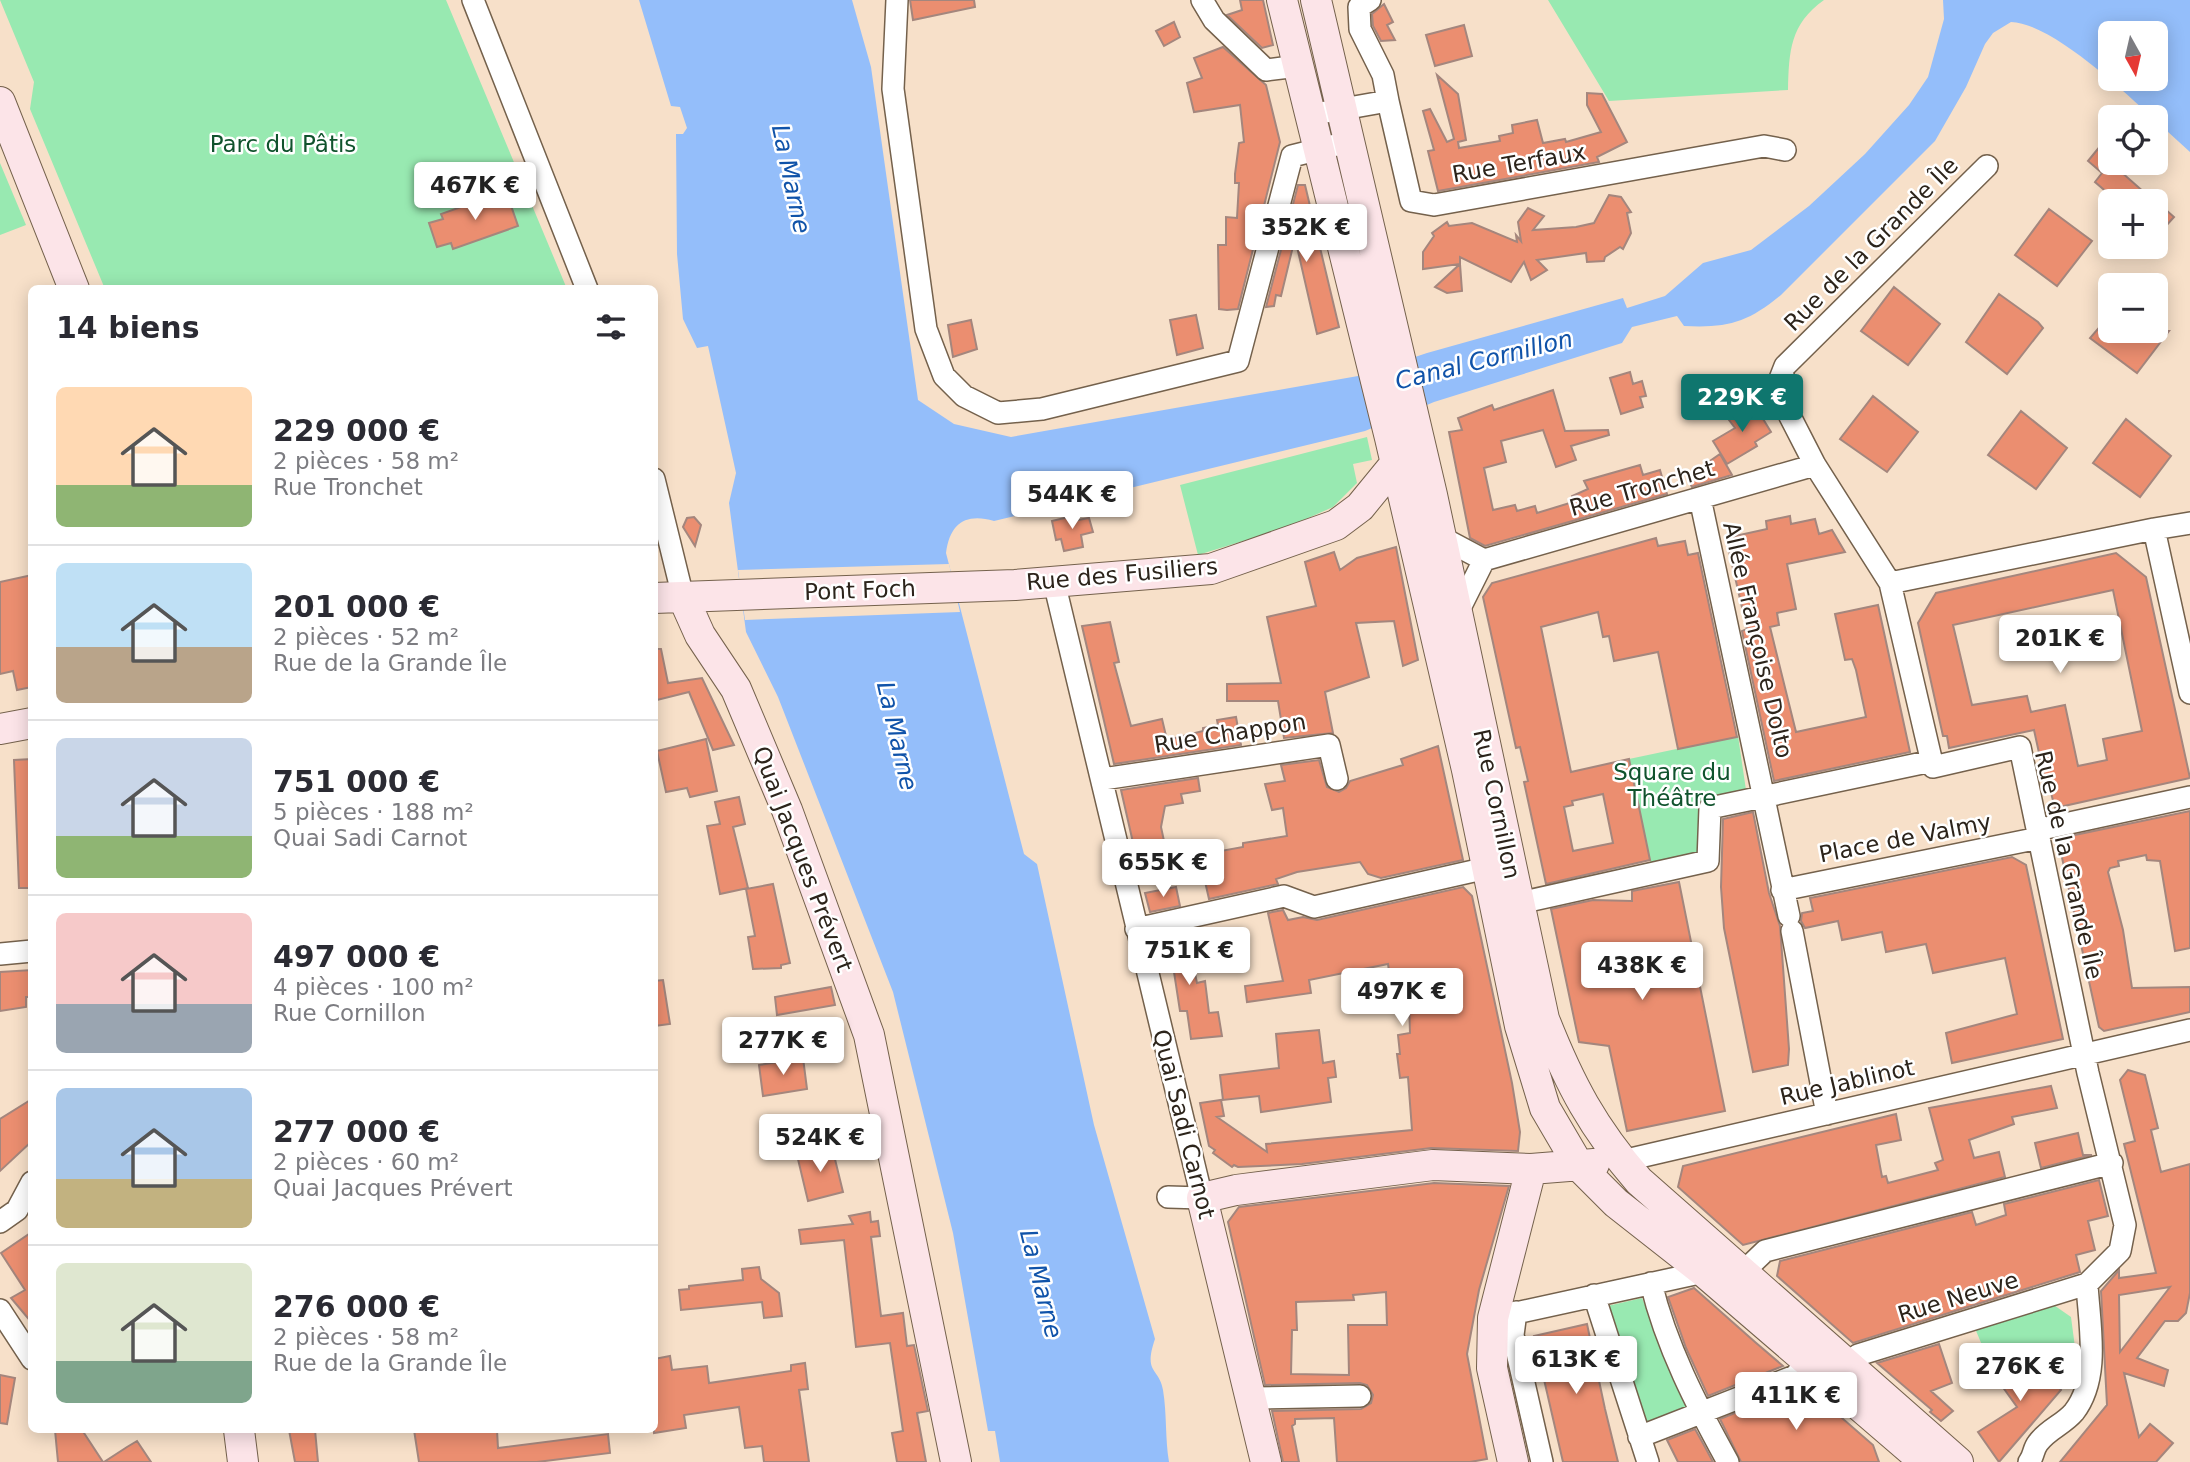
<!DOCTYPE html>
<html lang="fr">
<meta charset="utf-8">
<style>
body{margin:0;font-family:"DejaVu Sans",sans-serif;background:#f7f7f7;color:#2b2b33;height:100vh;display:flex;flex-direction:column;font-size:26px;white-space:nowrap}
*{box-sizing:border-box;margin:0}
p{font-size:23px;color:#7c7c81}
.icon{flex:none;width:38px;height:38px;fill:none;stroke:currentColor;stroke-width:2;stroke-linecap:round;stroke-linejoin:round}
.map{position:relative;flex:1;overflow:hidden}
.side{position:absolute;left:28px;top:285px;width:630px;height:1148px;display:flex;flex-direction:column;background:#fff;border-radius:10px;box-shadow:0 4px 18px #0003}
.side>*{flex:none}
.needle{width:46px;rotate:172deg}
.tools{position:absolute;left:2098px;top:21px;display:grid;gap:14px}
.tools a{display:grid;place-items:center;width:70px;height:70px;border-radius:10px;background:#fff;box-shadow:0 4px 18px #0003;font-size:35px}
.price{position:absolute;translate:-50% -60px;padding:0 16px;border-radius:7px;background:#fff;color:#222;font-size:23px;line-height:46px;filter:drop-shadow(0 2px 4px #0008)}
.price::after{content:'';position:absolute;left:50%;top:42px;width:21px;height:16px;margin-left:-10px;background:inherit;clip-path:polygon(0 0,100% 0,50% 100%)}
.price.on{background:#0f766e;color:#fff}
ul{padding:0;list-style:none}
li{display:flex;align-items:center;gap:21px;height:175px;padding:0 28px}
li+li{border-top:2px solid #e1e1e2}
li span{display:grid;place-items:center;flex:none;width:196px;height:140px;border-radius:10px;color:#555}
li>.icon{margin-inline-start:auto}
span .icon{width:84px;height:84px;fill:#fffc;stroke-width:1}
li b{font-size:30px}
h2{display:flex;justify-content:space-between;align-items:center;height:84px;padding:0 28px;font-size:30px}
.map>svg:first-child{display:block}
.green{fill:#98e9b1}
.water{fill:#94befa;fill-rule:evenodd}
.pier{fill:#f7e0c9}
.building{fill:#eb8e70;stroke:#a4867d;stroke-width:2;fill-rule:evenodd}
.lines{fill:none;stroke-linecap:round;stroke-linejoin:round}
.street-casing{stroke:#74614c;stroke-width:24}
.secondary-casing{stroke:#74614c;stroke-width:32}
.street{stroke:#fff;stroke-width:21}
.secondary{stroke:#fce4e8;stroke-width:30}
.labels{text-anchor:middle;dominant-baseline:central;stroke-width:5;stroke-linejoin:round;paint-order:stroke}
.park-label{font-size:23px;fill:#10532d;stroke:#fff}
.street-label{font-size:23px;fill:#2c241b;stroke:#fff}
.water-label{font-size:24px;font-style:italic;fill:#1053a9;stroke:#fff}
</style>
<div class="map">
<svg width="2190" height="1462" viewBox="0 0 2190 1462">
<rect width="100%" height="100%" fill="#f7e0c9"/>
<path class="green" d="M0,0H446L567,289H105L30,109L34,82Z
M1548,0H1824C1790,24 1789,51 1788,90L1609,101Z
M0,163L26,225L0,235Z
M1367,437L1372,460L1353,464L1357,483L1333,507L1288,527L1198,555L1180,485Z
M1738,736L1746,790L1705,800L1702,853L1651,865L1629,759Z
M1642,1298L1688,1408L1641,1429L1603,1307Z
M2048,1301L2071,1317L2076,1355L2053,1348L1992,1369L1974,1326Z"/>
<path class="water" d="M639,0H852L871,67L918,400L954,424L1011,437L1358,376L1427,353L1623,298L1627,308L1665,296L1703,263L1751,250L1809,206L1865,154L1909,105L1928,77L1944,19L1943,0H2190V152L2156,121V117H2152C2122,90 2051,23 2011,22L1993,33L1985,44L1966,87L1935,141L1781,295C1747,323 1728,328 1684,326L1677,316L1632,327L1622,343L1434,402L1365,431L994,521C966,513 950,523 946,553L1024,854L1037,864L1094,1125L1155,1339C1143,1374 1159,1367 1163,1390C1167,1414 1165,1438 1169,1462H1000L995,1431H988L953,1233L893,992L778,697L746,632L729,503L736,473L708,346L697,348L683,319L677,254L676,134H683L687,128L680,107L671,106ZM2110,33H2156V79H2110Z"/>
<path class="pier" d="M949,564L960,612L745,620L738,570Z"/>
<path class="building" d="M910,0H974L975,7L913,20Z
M1240,0H1263L1273,45L1262,48L1227,15L1242,10Z
M1384,4L1393,22L1387,25L1395,40L1381,41L1373,26L1372,14Z
M1174,22L1180,37L1164,46L1156,31Z
M1464,25L1472,56L1435,66L1426,35Z
M1223,47L1266,85L1280,142L1238,309L1227,310L1219,309L1218,245H1226V217L1237,218L1239,183H1235V174L1239,143L1244,142L1240,105L1194,112L1187,83L1202,78L1194,58Z
M1437,75L1458,94L1466,140L1458,142L1459,148L1500,141L1499,136L1513,133L1512,125L1537,120L1543,143L1565,139L1566,142L1601,132L1587,105V93L1602,94L1627,142L1597,157L1599,162L1438,191L1428,151L1434,150L1423,111L1430,109L1447,142L1454,139Z
M2110,134V163H2127L2120,171L2154,201H2117L2095,182L2102,173L2088,161Z
M1298,185H1305L1339,327L1317,334L1295,238L1281,296L1276,295L1274,306L1266,307Z
M506,191L518,226L453,249L451,243L437,247L429,223L443,219L441,214Z
M1609,195L1621,197L1631,212L1627,213L1631,233L1623,249L1620,247L1605,257L1604,261L1587,262L1586,253L1537,260L1547,270L1531,280L1524,262L1511,282L1460,257V264L1423,269V252L1434,236L1432,233L1447,222L1449,226L1472,223L1517,242L1516,235L1521,241L1518,222L1528,208L1544,216L1533,230L1576,227L1594,223Z
M2156,201L2174,217L2156,237Z
M2049,209L2092,241L2057,286L2015,255Z
M1460,264L1462,291L1447,293L1435,287Z
M1894,287L1940,324L1908,365L1861,331Z
M1999,294L2038,322L2043,328L2007,374L1966,342Z
M1196,315L1203,348L1177,355L1170,320Z
M2110,315V331H2169L2137,373L2090,338Z
M971,320L977,349L953,357L948,325Z
M1630,372L1633,384L1642,381L1646,396L1640,397L1643,407L1621,414L1610,378Z
M1553,390L1565,431L1608,430L1609,435L1571,446L1576,460L1556,467L1543,430L1501,441L1506,462L1484,468L1493,510L1515,505L1517,511L1535,506L1537,513L1573,502L1572,496L1588,489L1584,481L1640,465L1643,475L1660,470L1667,494L1485,546L1470,538L1449,432L1462,430L1458,418L1492,405L1494,410Z
M1873,396L1918,432L1887,472L1840,439Z
M1752,401L1771,432L1755,442L1757,446L1727,464L1713,441L1735,428L1729,420Z
M2021,411L2067,448L2036,489L1988,455Z
M2126,419L2171,456L2140,497L2093,463Z
M1720,454L1732,475L1692,487L1687,477Z
M1077,515L1078,520L1089,518L1093,532L1081,535L1083,547L1064,551L1061,539L1056,540L1052,521Z
M1790,516L1791,524L1815,519L1819,534L1832,530L1845,552L1787,564L1796,609L1777,613L1779,625L1770,627L1796,732L1866,717L1856,670L1852,659L1845,660L1835,614L1878,605L1910,752L1774,781L1742,631L1747,629L1726,538L1767,529L1766,521Z
M694,517L701,525L695,546L683,527L687,518Z
M1656,538L1658,546L1685,541L1688,555L1698,553L1737,737L1678,749L1658,652L1614,661L1609,636L1603,637L1598,612L1541,627L1571,772L1629,759L1650,860L1546,884L1524,782L1528,781L1520,747L1516,748L1483,597L1492,583ZM1603,794L1613,843L1573,851L1564,807L1573,805L1572,801Z
M1396,547L1418,660L1403,666L1394,621L1356,623L1369,677L1325,692L1333,733L1284,738L1278,701H1227V684L1281,683L1267,617L1316,606L1305,562L1334,552L1340,570L1357,558Z
M2116,553L2146,577L2190,778L2055,808L2051,793L2048,794L2034,730L1949,748L1947,736H1943L1918,623L1936,593ZM2113,590L2142,731L2103,739L2107,760L2078,766L2065,705L2031,712L2027,696L1972,705L1953,625Z
M32,575V687L17,690L13,671L0,674V582Z
M1110,622L1119,662L1114,663L1131,726L1162,719L1167,740L1203,731V728L1218,725L1217,720L1236,717L1241,745L1114,764L1082,626Z
M654,649H661L668,683L702,678L734,745L713,750L689,692L657,700Z
M706,739L717,791L690,797L687,788L666,792L657,751Z
M1438,746L1463,860L1381,878L1368,874L1360,862L1297,872L1276,879L1278,884L1209,899L1199,855L1243,847V843L1287,836L1283,808L1272,810L1265,784L1285,781L1281,765L1319,760L1327,787L1339,792L1346,788L1350,781L1403,765L1401,759Z
M32,759V888H19L14,760Z
M1198,778L1200,791L1181,794L1183,803L1165,806L1161,827L1167,855L1137,860L1121,790Z
M739,797L745,824L733,827L748,888L720,894L707,826L720,824L715,802Z
M2190,811V948L2175,951L2160,861L2147,860L2146,855L2118,861L2119,866L2110,868L2108,872L2123,930L2132,988L2190,987V1012L2104,1031L2099,1027L2059,844L2070,836Z
M1753,812L1769,893L1780,926L1789,1049L1788,1065L1753,1072L1724,928L1721,887L1723,819Z
M2012,857L2026,865L2063,1039L1952,1063L1946,1033L2017,1014L2005,958L1933,973L1926,944L1886,952L1882,932L1842,940L1838,921L1805,928L1801,921L1802,913L1813,911L1810,898Z
M1679,882L1725,1111L1627,1131L1609,1046L1579,1042L1551,909L1593,900L1632,901V891Z
M773,884L790,963L781,965V968L753,969L748,937L755,936L746,889Z
M1176,887L1180,906L1150,912L1145,893Z
M1463,887L1472,896L1512,1083L1520,1132L1518,1151L1431,1148L1302,1164L1238,1167L1234,1165L1232,1167L1213,1153L1215,1150L1209,1146L1200,1103L1221,1100L1224,1116L1217,1117L1267,1152L1266,1144L1412,1130L1408,1077L1400,1078L1397,1054H1400L1398,1035L1410,1033L1409,1003L1394,1005L1388,964L1309,980L1311,993L1247,1002L1245,986L1283,981L1268,913L1283,910L1288,920L1303,917L1317,920Z
M1186,931L1197,983L1205,981L1209,1013L1218,1012L1222,1036L1191,1039L1187,1011H1180L1172,959L1162,962L1156,938Z
M32,970V997H26V1007L0,1011V972Z
M663,980L670,1024L654,1026V981Z
M831,987L835,1005L777,1015L775,997Z
M1319,1030L1323,1063L1334,1061L1336,1077L1328,1078L1331,1102L1261,1112L1259,1096L1223,1100L1220,1075L1279,1068L1276,1034Z
M803,1058L807,1089L763,1096L759,1065Z
M2128,1070L2145,1075L2158,1128L2151,1130L2161,1172L2190,1164V1293L2186,1313L2178,1321H2165L2137,1358L2168,1370L2164,1386L2124,1373L2139,1437L2150,1424L2173,1443L2156,1462H2060L2107,1405L2101,1291L2119,1270V1278L2156,1273L2124,1144L2135,1141L2120,1080ZM2170,1287L2120,1352L2119,1295Z
M2051,1086L2057,1108L2012,1117L2014,1124L1969,1140L1974,1158L1999,1152L2005,1177L1743,1245L1678,1187L1683,1166L1896,1114L1901,1140L1876,1145L1882,1177L1886,1176L1888,1183L1938,1170L1935,1163L1943,1160L1929,1108Z
M32,1099V1141L0,1171V1119Z
M2078,1133L2083,1155H2092L2041,1168L2035,1143Z
M832,1147L843,1192L808,1201L797,1155Z
M2099,1180L2108,1216L2088,1221L2095,1250L2076,1255L2080,1272L1853,1343L1777,1276L1780,1261L1972,1212L1976,1225L2006,1215L2004,1204Z
M1434,1183L1509,1186L1479,1290L1467,1354L1487,1459L1470,1462H1337L1334,1418L1295,1419V1424L1292,1426L1299,1462H1283L1272,1411L1361,1409L1371,1403L1373,1395L1367,1385L1360,1383L1265,1385L1228,1222L1239,1207ZM1386,1292L1387,1325H1348L1349,1375L1291,1374L1292,1330H1297L1296,1302L1354,1300L1353,1295Z
M870,1212L871,1222L878,1221L880,1236L871,1237L881,1316L903,1313L907,1346L914,1345L928,1411L917,1413L926,1462H897L892,1433L903,1431L890,1343L856,1347L844,1240L801,1244L799,1230L853,1224L849,1216Z
M32,1232V1323L11,1298L25,1290L1,1253Z
M759,1267L761,1279L779,1293L782,1316L764,1318L762,1302L681,1310L679,1290L689,1289V1286L743,1280L742,1269Z
M1694,1288L1755,1342L1783,1366L1708,1396L1686,1348L1668,1297Z
M1587,1324L1605,1409L1618,1462H1563L1534,1336Z
M1939,1344L1952,1383L1931,1391L1953,1411L1941,1421L1930,1412L1932,1410L1877,1363Z
M2037,1355L2061,1390L1999,1462L1978,1432L2017,1407L1992,1372Z
M670,1356L672,1370L707,1366L709,1383L791,1371V1365L805,1363L808,1389L799,1390L809,1462H764L762,1446L745,1448L739,1407L684,1415L686,1428L654,1433V1359Z
M0,1375L15,1378L7,1424L0,1423Z
M1804,1385L1873,1445L1879,1462H1741L1720,1419Z
M1695,1429L1705,1447L1713,1462H1678L1667,1440Z
M55,1430H82L103,1462H58Z
M289,1430H315L318,1462H295Z
M414,1430H497L498,1448L608,1434L610,1453L537,1462H419Z
M137,1441L151,1462H104L127,1447Z"/>
<g class="lines">
<defs>
<path id="street" d="M473,0L587,289
M897,0L893,89L926,329L944,376L964,396L998,413L1042,409L1238,361L1292,156L1348,142
M1202,0L1214,20L1266,70L1298,66
M1370,0L1359,7L1360,29L1383,75L1388,101
M1309,115L1388,101L1411,201L1434,205L1764,146L1785,150
M654,479L683,597
M1700,498L1789,916
M2154,529L2190,523
M1437,535L1484,560
M1484,560L1815,465
M1054,582L1202,1198L1168,1197
M1890,583L2154,529L2190,693
M1457,614L1484,560
M1103,779L1329,745L1337,779
M2037,830L2190,797
M1782,890L2039,838
M1519,903L1708,861L1710,808L1932,761
M1136,929L1284,896L1314,907L1487,868
M1792,931L1827,1114
M0,954L32,951
M1622,1161L2190,1030
M0,1222L17,1210L32,1182
M1742,1273L1765,1251L2112,1163
M1651,1283C1666,1346 1697,1406 1728,1462
M1594,1295L1648,1462
M0,1310L32,1359
M1516,1312L1513,1335L1542,1462
M1493,1318L1704,1272
M1848,1365L1858,1355L2087,1284L2120,1251L2125,1225L2088,1073L2020,747L1933,767L1890,583L1815,465L1776,389L1785,366L1987,166
M1253,1398L1360,1396
M1639,1437L1795,1376L1808,1362
M2029,1462C2034,1456 2033,1449 2038,1443C2048,1429 2063,1425 2074,1412C2101,1377 2089,1324 2087,1284"/>
<path id="secondary" d="M1282,0L1390,438L1467,770L1520,1026L1545,1108L1579,1166L1616,1203L1704,1272L1925,1462
M1316,0L1432,495L1544,1019C1570,1085 1593,1128 1639,1181L1958,1462
M0,102L74,289
M683,597L700,635L736,689L787,810L869,1035L956,1462
M654,598L1015,585L1211,569L1336,525L1360,507L1396,463
M0,729L32,723
M239,1430L243,1462
M1266,1462L1202,1198L1236,1190L1433,1165L1531,1169L1594,1164
M1513,1462L1492,1368L1493,1318L1531,1169"/>
</defs>
<use href="#street" class="street-casing"/>
<use href="#secondary" class="secondary-casing"/>
<use href="#street" class="street"/>
<use href="#secondary" class="secondary"/>
</g>
<g class="labels">
<g class="park-label">
<text x="283" y="144">Parc du Pâtis</text>
<text x="1672" y="772">Square du<tspan x="1672" dy="26">Théâtre</tspan></text>
</g>
<g class="street-label">
<text transform="translate(1519 163) rotate(-10)">Rue Terfaux</text>
<text transform="translate(1871 244) rotate(-45)">Rue de la Grande Île</text>
<text transform="translate(1642 488) rotate(-16)">Rue Tronchet</text>
<text transform="translate(1122 574) rotate(-5)">Rue des Fusiliers</text>
<text transform="translate(860 590) rotate(-2)">Pont Foch</text>
<text transform="translate(1758 640) rotate(77)">Allée Françoise Dolto</text>
<text transform="translate(1230 733) rotate(-9)">Rue Chappon</text>
<text transform="translate(1497 804) rotate(78)">Rue Cornillon</text>
<text transform="translate(1905 838) rotate(-11)">Place de Valmy</text>
<text transform="translate(803 859) rotate(69)">Quai Jacques Prévert</text>
<text transform="translate(2069 865) rotate(77)">Rue de la Grande Île</text>
<text transform="translate(1847 1082) rotate(-13)">Rue Jablinot</text>
<text transform="translate(1184 1124) rotate(76)">Quai Sadi Carnot</text>
<text transform="translate(1958 1297) rotate(-17)">Rue Neuve</text>
</g>
<g class="water-label">
<text transform="translate(791 179) rotate(78)">La Marne</text>
<text transform="translate(1484 360) rotate(-14)">Canal Cornillon</text>
<text transform="translate(897 736) rotate(77)">La Marne</text>
<text transform="translate(1041 1284) rotate(76)">La Marne</text>
</g>
</g>
</svg>
<div class="tools">
<a><svg class="needle" viewBox="-14 -14 28 28"><path d="M0-13l5 13h-10z" fill="#e53935"/><path d="M0 13l5-13h-10z" fill="#7c7c81"/></svg></a>
<a><svg class="icon" aria-label="locate" viewBox="0 0 24 24"><circle cx="12" cy="12" r="6"/><path d="M12 2v4M12 18v4M2 12h4M18 12h4"/></svg></a>
<a>+</a>
<a>−</a>
</div>
<b class="price" style="left:475px;top:222px">467K €</b>
<b class="price" style="left:1306px;top:264px">352K €</b>
<b class="price on" style="left:1742px;top:434px">229K €</b>
<b class="price" style="left:1072px;top:531px">544K €</b>
<b class="price" style="left:2060px;top:675px">201K €</b>
<b class="price" style="left:1163px;top:899px">655K €</b>
<b class="price" style="left:1189px;top:987px">751K €</b>
<b class="price" style="left:1642px;top:1002px">438K €</b>
<b class="price" style="left:1402px;top:1028px">497K €</b>
<b class="price" style="left:783px;top:1077px">277K €</b>
<b class="price" style="left:820px;top:1174px">524K €</b>
<b class="price" style="left:1576px;top:1396px">613K €</b>
<b class="price" style="left:2020px;top:1403px">276K €</b>
<b class="price" style="left:1796px;top:1432px">411K €</b>
<section class="side">
<h2>14 biens<svg class="icon" aria-label="filters" viewBox="0 0 24 24"><path d="M4 7h16M4 17h16"/><circle cx="9" cy="7" r="2"/><circle cx="15" cy="17" r="2"/></svg></h2>
<ul>
<li><span style="background:linear-gradient(#ffd9b3 70%,#8fb573 0)"><svg class="icon" aria-label="home" viewBox="0 0 24 24"><path d="M3 11l9-7 9 7M6 9v11h12V9"/></svg></span><div><b>229 000 €</b><p>2 pièces · 58 m²</p><p>Rue Tronchet</p></div></li>
<li><span style="background:linear-gradient(#bfe0f5 60%,#b9a48a 0)"><svg class="icon" aria-label="home" viewBox="0 0 24 24"><path d="M3 11l9-7 9 7M6 9v11h12V9"/></svg></span><div><b>201 000 €</b><p>2 pièces · 52 m²</p><p>Rue de la Grande Île</p></div></li>
<li><span style="background:linear-gradient(#c9d6e8 70%,#8fb573 0)"><svg class="icon" aria-label="home" viewBox="0 0 24 24"><path d="M3 11l9-7 9 7M6 9v11h12V9"/></svg></span><div><b>751 000 €</b><p>5 pièces · 188 m²</p><p>Quai Sadi Carnot</p></div></li>
<li><span style="background:linear-gradient(#f6c9c9 65%,#9aa5b1 0)"><svg class="icon" aria-label="home" viewBox="0 0 24 24"><path d="M3 11l9-7 9 7M6 9v11h12V9"/></svg></span><div><b>497 000 €</b><p>4 pièces · 100 m²</p><p>Rue Cornillon</p></div></li>
<li><span style="background:linear-gradient(#a9c7e8 65%,#c2b280 0)"><svg class="icon" aria-label="home" viewBox="0 0 24 24"><path d="M3 11l9-7 9 7M6 9v11h12V9"/></svg></span><div><b>277 000 €</b><p>2 pièces · 60 m²</p><p>Quai Jacques Prévert</p></div></li>
<li><span style="background:linear-gradient(#dfe7d0 70%,#7fa58c 0)"><svg class="icon" aria-label="home" viewBox="0 0 24 24"><path d="M3 11l9-7 9 7M6 9v11h12V9"/></svg></span><div><b>276 000 €</b><p>2 pièces · 58 m²</p><p>Rue de la Grande Île</p></div></li>
</ul>
</section>
</div>
